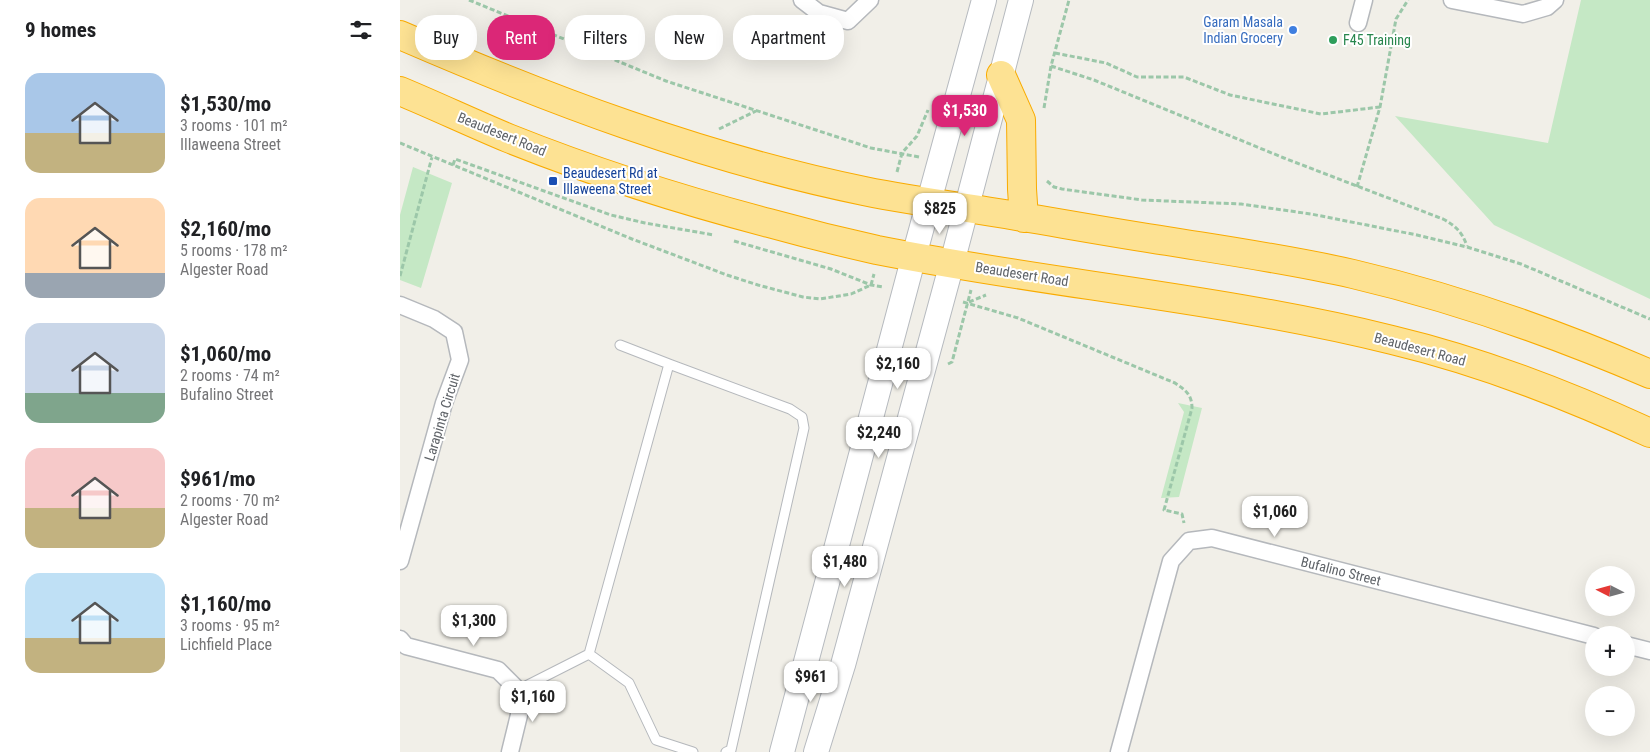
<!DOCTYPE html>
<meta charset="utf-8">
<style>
body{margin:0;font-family:"Roboto Condensed",sans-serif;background:#f2f2f2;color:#202124;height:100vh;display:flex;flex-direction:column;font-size:19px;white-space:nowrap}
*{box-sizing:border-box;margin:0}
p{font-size:16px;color:#757577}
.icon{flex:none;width:28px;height:28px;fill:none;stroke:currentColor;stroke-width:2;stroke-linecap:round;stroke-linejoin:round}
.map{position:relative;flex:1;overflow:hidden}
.details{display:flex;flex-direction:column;background:#fff;width:400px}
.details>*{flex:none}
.top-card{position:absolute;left:15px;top:15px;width:475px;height:45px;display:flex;gap:10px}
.needle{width:32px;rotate:276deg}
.fabs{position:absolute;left:1185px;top:566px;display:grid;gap:10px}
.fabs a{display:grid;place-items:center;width:50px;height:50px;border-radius:50%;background:#fff;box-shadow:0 5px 20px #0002;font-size:25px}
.price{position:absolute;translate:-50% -42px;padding:0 11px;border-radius:10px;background:#fff;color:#222;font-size:16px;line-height:32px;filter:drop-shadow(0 1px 2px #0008)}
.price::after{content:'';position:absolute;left:50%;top:30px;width:15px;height:11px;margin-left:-8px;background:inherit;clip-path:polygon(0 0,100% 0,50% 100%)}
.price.selected{background:#db2777;color:#fff}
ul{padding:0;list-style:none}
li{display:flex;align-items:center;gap:15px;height:125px;padding:0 25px}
li span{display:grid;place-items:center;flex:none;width:140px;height:100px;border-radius:15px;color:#555}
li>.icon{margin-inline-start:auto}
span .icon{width:60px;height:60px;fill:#fffc;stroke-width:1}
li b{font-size:21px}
h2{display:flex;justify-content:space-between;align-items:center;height:60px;padding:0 25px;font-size:21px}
.tag{padding:0 18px;border-radius:20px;background:#fff;box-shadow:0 5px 20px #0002;font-size:18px;line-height:45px}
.tag.selected{background:#db2777;color:#fff}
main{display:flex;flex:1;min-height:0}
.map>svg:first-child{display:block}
.green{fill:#c5e8c5}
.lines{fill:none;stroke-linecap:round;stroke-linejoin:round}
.lane-casing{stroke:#b5b8bc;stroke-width:11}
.street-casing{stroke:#b5b8bc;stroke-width:19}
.secondary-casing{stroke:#b6babf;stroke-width:26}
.highway-casing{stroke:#f9ab00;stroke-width:30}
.path{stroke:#9cc7a9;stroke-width:3;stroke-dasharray:5 2.5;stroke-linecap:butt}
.lane{stroke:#fff;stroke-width:9}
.street{stroke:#fff;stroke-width:16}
.secondary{stroke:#fff;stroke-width:24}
.highway{stroke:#fde293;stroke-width:28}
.shop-dot{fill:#3f7fe0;stroke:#fff;stroke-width:2}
.leisure-dot{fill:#2e9e5b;stroke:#fff;stroke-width:2}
.transit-dot{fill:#1a4fb4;stroke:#fff;stroke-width:2}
.labels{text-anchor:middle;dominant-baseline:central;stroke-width:4;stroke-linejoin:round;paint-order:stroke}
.shop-label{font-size:14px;fill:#366cbe;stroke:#fff;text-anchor:end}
.leisure-label{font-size:14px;fill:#27864d;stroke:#fff;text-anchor:start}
.street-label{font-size:14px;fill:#5f6368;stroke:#fff}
.transit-label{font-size:14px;fill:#164399;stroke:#fff;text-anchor:start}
</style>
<main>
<section class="details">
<h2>9 homes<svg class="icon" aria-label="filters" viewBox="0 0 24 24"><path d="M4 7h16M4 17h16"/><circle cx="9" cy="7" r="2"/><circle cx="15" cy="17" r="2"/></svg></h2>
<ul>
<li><span style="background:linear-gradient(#a9c7e8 60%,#c2b280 0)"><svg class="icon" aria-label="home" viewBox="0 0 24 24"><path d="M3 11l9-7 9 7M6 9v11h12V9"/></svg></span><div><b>$1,530/mo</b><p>3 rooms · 101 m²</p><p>Illaweena Street</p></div></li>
<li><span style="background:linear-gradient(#ffd9b3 75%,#9aa5b1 0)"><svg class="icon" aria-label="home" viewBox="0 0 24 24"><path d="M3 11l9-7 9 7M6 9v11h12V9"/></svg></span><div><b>$2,160/mo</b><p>5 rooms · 178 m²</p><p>Algester Road</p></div></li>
<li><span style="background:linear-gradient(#c9d6e8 70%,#7fa58c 0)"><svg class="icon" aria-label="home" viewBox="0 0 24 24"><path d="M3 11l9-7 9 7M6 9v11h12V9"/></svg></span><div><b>$1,060/mo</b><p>2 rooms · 74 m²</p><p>Bufalino Street</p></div></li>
<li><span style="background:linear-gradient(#f6c9c9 60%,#c2b280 0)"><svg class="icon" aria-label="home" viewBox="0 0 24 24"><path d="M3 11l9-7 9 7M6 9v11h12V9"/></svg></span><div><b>$961/mo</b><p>2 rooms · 70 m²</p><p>Algester Road</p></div></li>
<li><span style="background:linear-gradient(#bfe0f5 65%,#c2b280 0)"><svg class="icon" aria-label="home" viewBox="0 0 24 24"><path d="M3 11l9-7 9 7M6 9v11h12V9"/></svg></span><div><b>$1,160/mo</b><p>3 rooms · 95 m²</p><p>Lichfield Place</p></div></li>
</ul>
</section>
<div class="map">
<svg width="1250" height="752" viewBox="0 0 1250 752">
<rect width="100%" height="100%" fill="#f1efe8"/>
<path class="green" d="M1181,0H1250V299L1094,225L995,116L1148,143Z
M13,167L52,183L21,288L0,280V215Z
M778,403L802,408L779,497L761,498L784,412Z"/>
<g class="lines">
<defs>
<path id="lane" d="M269,364L390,409L402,417L404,428L331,750L326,752
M189,654L229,683L256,740L293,752
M118,690L189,654L269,364L220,345"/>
<path id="street" d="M402,0L419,13L448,21L470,0
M1052,0L1123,14L1147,7L1155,0
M958,23L964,0
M0,305L34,319L54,332L60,360L44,403L0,561
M0,639L6,646L98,670L118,690L119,715L110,752
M1226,645L1250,651
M719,752L771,561L789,541L812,538L1194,636"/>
<path id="secondary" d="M382,752L514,256L584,0
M416,752L443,665L552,263L621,0"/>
<path id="highway" d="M0,35C150,100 303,158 464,191C498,198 532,203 567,208C633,218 700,231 767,241C829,251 892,260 953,274C1055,298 1155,333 1250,374
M601,75L621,120L622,189L624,218
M0,91C36,106 72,123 108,138C193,172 281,200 369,223C405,233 441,242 477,250C648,284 823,298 992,340C1080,361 1168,395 1250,433"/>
</defs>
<use href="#lane" class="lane-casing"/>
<use href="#street" class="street-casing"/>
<use href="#secondary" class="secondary-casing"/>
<use href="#highway" class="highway-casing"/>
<path class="path" d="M69,0L266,81L471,148L519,157
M655,53L706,63L737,77H784L830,95L921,114L980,107
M651,66L694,80L884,158L1043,219C1056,226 1062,232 1067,246
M644,108L651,66L669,0
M319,129L356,111
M0,143L232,239L327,275L358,285L403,297L420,299L451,294L471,285
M53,165L55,159L211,215L245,223L314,235
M497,172L502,153L517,136L528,110
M647,181L654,187L662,189L742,200L841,204L911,214L1017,235L1067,247L1121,264L1250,319
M957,187L980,107L996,19L1008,0
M334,241L431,269L471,285L483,287
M0,276L32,157
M471,285L474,274
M563,302L618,318L775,383C785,390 792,394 792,408L764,510L782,514L784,523
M569,302L586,295
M548,364L552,362L571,290"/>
<use href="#lane" class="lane"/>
<use href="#street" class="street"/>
<use href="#secondary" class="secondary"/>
<use href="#highway" class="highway"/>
</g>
<circle class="shop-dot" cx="893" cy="30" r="5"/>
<circle class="leisure-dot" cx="933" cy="40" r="5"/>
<rect class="transit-dot" x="148" y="176" width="10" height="10" rx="2.5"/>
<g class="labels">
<g class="shop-label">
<text x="883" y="22">Garam Masala<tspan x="883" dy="16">Indian Grocery</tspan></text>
</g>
<g class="leisure-label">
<text x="943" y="40">F45 Training</text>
</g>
<g class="street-label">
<text transform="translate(102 134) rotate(22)">Beaudesert Road</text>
<text transform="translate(622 274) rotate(9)">Beaudesert Road</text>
<text transform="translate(1020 349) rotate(15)">Beaudesert Road</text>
<text transform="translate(42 417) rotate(-73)">Larapinta Circuit</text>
<text transform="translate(941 571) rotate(14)">Bufalino Street</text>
</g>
<g class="transit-label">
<text x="163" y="173">Beaudesert Rd at<tspan x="163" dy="16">Illaweena Street</tspan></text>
</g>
</g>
</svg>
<div class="fabs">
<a><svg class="needle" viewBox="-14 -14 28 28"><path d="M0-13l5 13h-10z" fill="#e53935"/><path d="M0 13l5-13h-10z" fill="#757577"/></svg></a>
<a>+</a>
<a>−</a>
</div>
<b class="price selected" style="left:565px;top:137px">$1,530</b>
<b class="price" style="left:540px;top:235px">$825</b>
<b class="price" style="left:498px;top:390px">$2,160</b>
<b class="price" style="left:479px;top:459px">$2,240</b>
<b class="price" style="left:875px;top:538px">$1,060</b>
<b class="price" style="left:445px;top:588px">$1,480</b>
<b class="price" style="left:74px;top:647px">$1,300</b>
<b class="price" style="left:411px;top:703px">$961</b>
<b class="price" style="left:133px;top:723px">$1,160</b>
<div class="top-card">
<a class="tag">Buy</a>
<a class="tag selected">Rent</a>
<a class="tag">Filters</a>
<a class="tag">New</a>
<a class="tag">Apartment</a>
</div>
</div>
</main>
